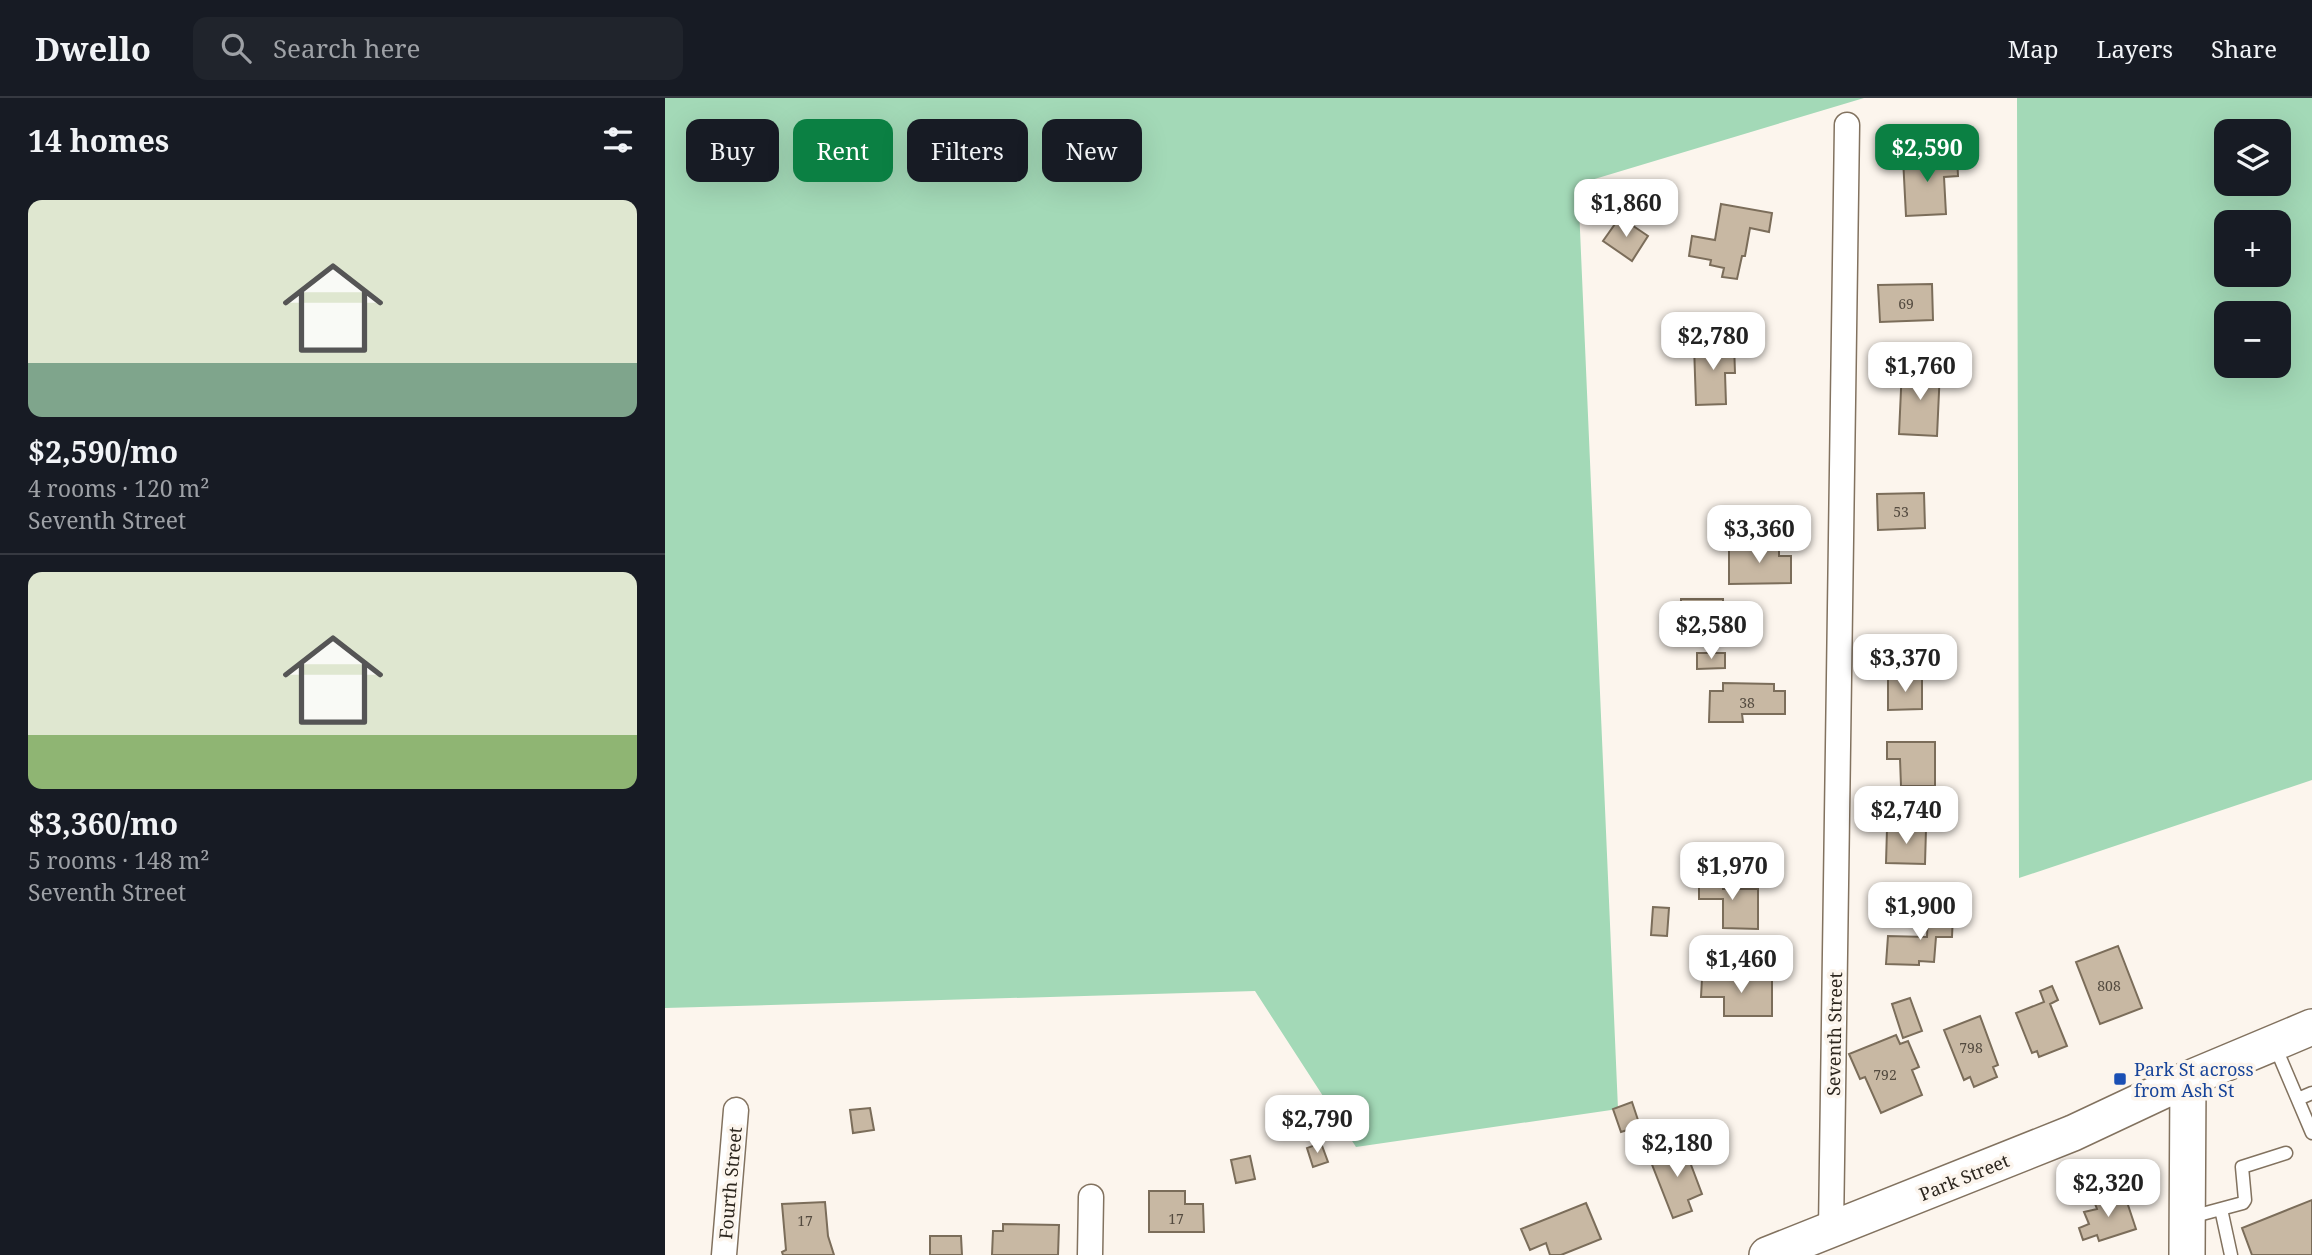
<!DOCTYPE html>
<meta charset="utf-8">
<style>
body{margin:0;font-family:"Noto Serif",serif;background:#20242c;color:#f1f3f6;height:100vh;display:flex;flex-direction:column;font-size:26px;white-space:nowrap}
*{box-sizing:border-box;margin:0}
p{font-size:23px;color:#9ea1a6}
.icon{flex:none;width:38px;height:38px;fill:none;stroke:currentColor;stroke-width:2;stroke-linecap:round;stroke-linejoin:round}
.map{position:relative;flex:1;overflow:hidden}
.sheet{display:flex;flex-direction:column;background:#171b24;width:665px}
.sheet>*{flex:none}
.banner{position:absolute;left:21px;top:21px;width:665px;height:63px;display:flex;gap:14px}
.tools{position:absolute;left:1549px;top:21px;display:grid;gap:14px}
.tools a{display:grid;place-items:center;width:77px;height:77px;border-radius:14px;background:#171b24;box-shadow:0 7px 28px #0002;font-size:35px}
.price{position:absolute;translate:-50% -60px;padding:0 16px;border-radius:14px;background:#fff;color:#222;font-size:23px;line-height:46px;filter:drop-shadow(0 2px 4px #0008)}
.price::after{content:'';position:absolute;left:50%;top:42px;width:21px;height:16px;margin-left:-10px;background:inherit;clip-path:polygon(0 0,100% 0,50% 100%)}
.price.selected{background:#0b8043;color:#fff}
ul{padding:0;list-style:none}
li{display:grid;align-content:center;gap:14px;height:371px;padding:0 28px}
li+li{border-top:2px solid #363941}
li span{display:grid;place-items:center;height:217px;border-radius:14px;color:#555}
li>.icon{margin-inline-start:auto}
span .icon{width:126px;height:126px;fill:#fffc;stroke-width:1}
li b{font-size:30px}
h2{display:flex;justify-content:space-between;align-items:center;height:84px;padding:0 28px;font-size:30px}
.chip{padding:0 24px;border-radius:14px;background:#171b24;box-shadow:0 7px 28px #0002;font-size:24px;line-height:63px}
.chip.selected{background:#0b8043;color:#fff}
header{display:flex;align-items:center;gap:42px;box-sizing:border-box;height:98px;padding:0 35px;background:#171b24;border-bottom:2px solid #363941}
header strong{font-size:33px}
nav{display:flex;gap:38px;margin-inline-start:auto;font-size:24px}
.search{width:490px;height:63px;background:#20242c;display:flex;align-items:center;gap:18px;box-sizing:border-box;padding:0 24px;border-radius:14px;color:#9ea1a6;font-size:26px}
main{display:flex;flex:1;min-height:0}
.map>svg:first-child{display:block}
.green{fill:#a3d9b7;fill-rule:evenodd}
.building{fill:#c8b8a3;stroke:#7b6d5a;stroke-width:2}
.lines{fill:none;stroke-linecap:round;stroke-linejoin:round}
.lane-casing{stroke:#82725f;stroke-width:15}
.street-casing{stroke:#82725f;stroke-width:27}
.secondary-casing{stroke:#82725f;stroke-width:38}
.lane{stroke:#fff;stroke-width:12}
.street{stroke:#fff;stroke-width:24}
.secondary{stroke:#fff;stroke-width:35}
.transit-dot{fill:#1a4fb4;stroke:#fcf5ed;stroke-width:2.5}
.labels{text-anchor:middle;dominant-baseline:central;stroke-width:7;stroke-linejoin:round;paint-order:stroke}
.number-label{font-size:14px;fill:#534a3f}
.street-label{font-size:18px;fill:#2c261e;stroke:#fcf5ed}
.transit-label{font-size:18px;fill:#164399;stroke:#fcf5ed;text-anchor:start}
</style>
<header>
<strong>Dwello</strong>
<div class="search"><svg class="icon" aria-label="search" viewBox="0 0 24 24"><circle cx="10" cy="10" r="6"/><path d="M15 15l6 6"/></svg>Search here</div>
<nav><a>Map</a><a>Layers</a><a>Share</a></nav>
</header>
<main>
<section class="sheet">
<h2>14 homes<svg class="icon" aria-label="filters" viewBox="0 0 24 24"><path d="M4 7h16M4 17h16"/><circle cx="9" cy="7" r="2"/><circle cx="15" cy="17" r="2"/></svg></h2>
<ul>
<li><span style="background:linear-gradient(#dfe7d0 75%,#7fa58c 0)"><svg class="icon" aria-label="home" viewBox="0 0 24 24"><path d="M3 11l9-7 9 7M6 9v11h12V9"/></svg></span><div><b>$2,590/mo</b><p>4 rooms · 120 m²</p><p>Seventh Street</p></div></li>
<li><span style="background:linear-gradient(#dfe7d0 75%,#8fb573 0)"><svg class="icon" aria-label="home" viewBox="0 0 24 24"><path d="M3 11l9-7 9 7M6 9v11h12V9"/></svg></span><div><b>$3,360/mo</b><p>5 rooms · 148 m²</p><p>Seventh Street</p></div></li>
</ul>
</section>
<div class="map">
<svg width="1647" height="1157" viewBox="0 0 1647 1157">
<rect width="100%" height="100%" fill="#fcf5ed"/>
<path class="green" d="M0,0H1199L913,86L953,1011L691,1049L590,893L0,910Z
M1352,0H1647V682L1354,780ZM1614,33V86H1561V33ZM1614,124V177H1561V124ZM1614,215V268H1561V215Z"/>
<path class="building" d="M1292,57L1293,78L1279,79L1281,116L1241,118L1238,60Z
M1056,106L1107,115L1104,134L1085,130L1080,158H1077L1072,181L1057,179L1059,170L1045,167L1046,162L1024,158L1027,138L1050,142Z
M955,119L983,138L967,163L938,143Z
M1267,186L1268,222L1215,224L1213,187Z
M1069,245L1070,275H1060L1061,306L1031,307L1029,247Z
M1237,270L1275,272L1272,338L1234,336Z
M1259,395L1260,430L1213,432L1212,396Z
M1114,447V458H1126V485L1064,486V448Z
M1016,501H1058V517L1016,518Z
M1032,555H1060V570L1032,571Z
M1223,580H1257V611L1223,612Z
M1058,585L1109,586V593H1120V616H1077L1078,624H1044L1045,593H1058Z
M1222,644H1270V688H1236L1235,661H1222Z
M1222,731H1261L1260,766L1221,765Z
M1034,776H1058V791H1093V831L1058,830V801H1034Z
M988,809L1004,810L1002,838L986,837Z
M1263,815L1288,816L1287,839H1271L1269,864L1254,863V867L1221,866L1223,838L1262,839Z
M1453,848L1477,910L1435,926L1411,864Z
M1037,880H1107V918H1059V899H1036Z
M1387,888L1393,902L1385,906L1402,948L1374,959L1372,953L1367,955L1351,915L1379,904L1375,893Z
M1245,900L1257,933L1238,940L1227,906Z
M1315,918L1333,967L1328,969L1332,979L1309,989L1305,979L1299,982L1279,932Z
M1231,937L1235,946L1243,943L1254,969L1247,972L1257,997L1216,1015L1200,979L1195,981L1184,956Z
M967,1004L975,1028L956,1034L948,1011Z
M205,1010L209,1032L188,1035L185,1012Z
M1017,1043L1037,1096L1023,1102L1027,1113L1008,1120L986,1064L997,1059L994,1052Z
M656,1045L663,1064L648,1069L642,1050Z
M585,1058L590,1081L571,1085L566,1062Z
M484,1093H520V1106H538L539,1134H484Z
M1443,1098L1445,1103L1460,1098L1471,1131L1434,1143L1432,1137L1418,1142L1414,1130L1424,1126L1419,1114L1432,1111L1429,1103Z
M1647,1102V1157H1587L1577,1130Z
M160,1104L163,1138L169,1157H118L117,1154L121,1152L117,1106Z
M921,1105L936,1141L896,1157H885L881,1145L865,1152L856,1131Z
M338,1126L394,1127L393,1157H327L328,1133H338Z
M265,1138H296L297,1157H265Z"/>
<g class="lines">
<defs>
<path id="lane" d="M1610,948L1647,1035
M1633,1001L1647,995
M1556,1111L1566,1157
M1526,1119L1578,1105L1580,1102L1577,1069L1621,1055"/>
<path id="street" d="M1166,1132L1182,27
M59,1157L71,1012
M425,1157L426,1099"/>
<path id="secondary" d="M1102,1157L1408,1035L1523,981L1647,929
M1522,1157L1523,981"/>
</defs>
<use href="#lane" class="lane-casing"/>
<use href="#street" class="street-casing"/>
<use href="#secondary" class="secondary-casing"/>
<use href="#lane" class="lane"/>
<use href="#street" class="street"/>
<use href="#secondary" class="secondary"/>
</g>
<rect class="transit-dot" x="1448" y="974" width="14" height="14" rx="3.5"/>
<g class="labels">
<g class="number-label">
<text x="1241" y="205">69</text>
<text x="1236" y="413">53</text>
<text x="1082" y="604">38</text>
<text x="1444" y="887">808</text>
<text x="1306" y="949">798</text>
<text x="1220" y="976">792</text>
<text x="511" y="1120">17</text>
<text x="140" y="1122">17</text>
</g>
<g class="street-label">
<text transform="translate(1169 936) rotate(-89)">Seventh Street</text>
<text transform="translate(1299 1079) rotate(-22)">Park Street</text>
<text transform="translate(65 1085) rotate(-85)">Fourth Street</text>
</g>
<g class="transit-label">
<text x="1469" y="971">Park St across<tspan x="1469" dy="21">from Ash St</tspan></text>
</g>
</g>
</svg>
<div class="tools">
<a><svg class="icon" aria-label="layers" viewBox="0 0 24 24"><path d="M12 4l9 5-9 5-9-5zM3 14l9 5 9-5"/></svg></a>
<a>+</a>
<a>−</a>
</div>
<b class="price selected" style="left:1262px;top:86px">$2,590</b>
<b class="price" style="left:961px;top:141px">$1,860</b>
<b class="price" style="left:1048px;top:274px">$2,780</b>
<b class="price" style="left:1255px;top:304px">$1,760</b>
<b class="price" style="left:1094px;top:467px">$3,360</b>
<b class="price" style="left:1046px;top:563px">$2,580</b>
<b class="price" style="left:1240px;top:596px">$3,370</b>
<b class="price" style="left:1241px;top:748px">$2,740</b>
<b class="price" style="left:1067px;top:804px">$1,970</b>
<b class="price" style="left:1255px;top:844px">$1,900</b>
<b class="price" style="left:1076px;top:897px">$1,460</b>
<b class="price" style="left:652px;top:1057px">$2,790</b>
<b class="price" style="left:1012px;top:1081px">$2,180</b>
<b class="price" style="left:1443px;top:1121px">$2,320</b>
<div class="banner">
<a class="chip">Buy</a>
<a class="chip selected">Rent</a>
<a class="chip">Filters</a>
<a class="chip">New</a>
</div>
</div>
</main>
